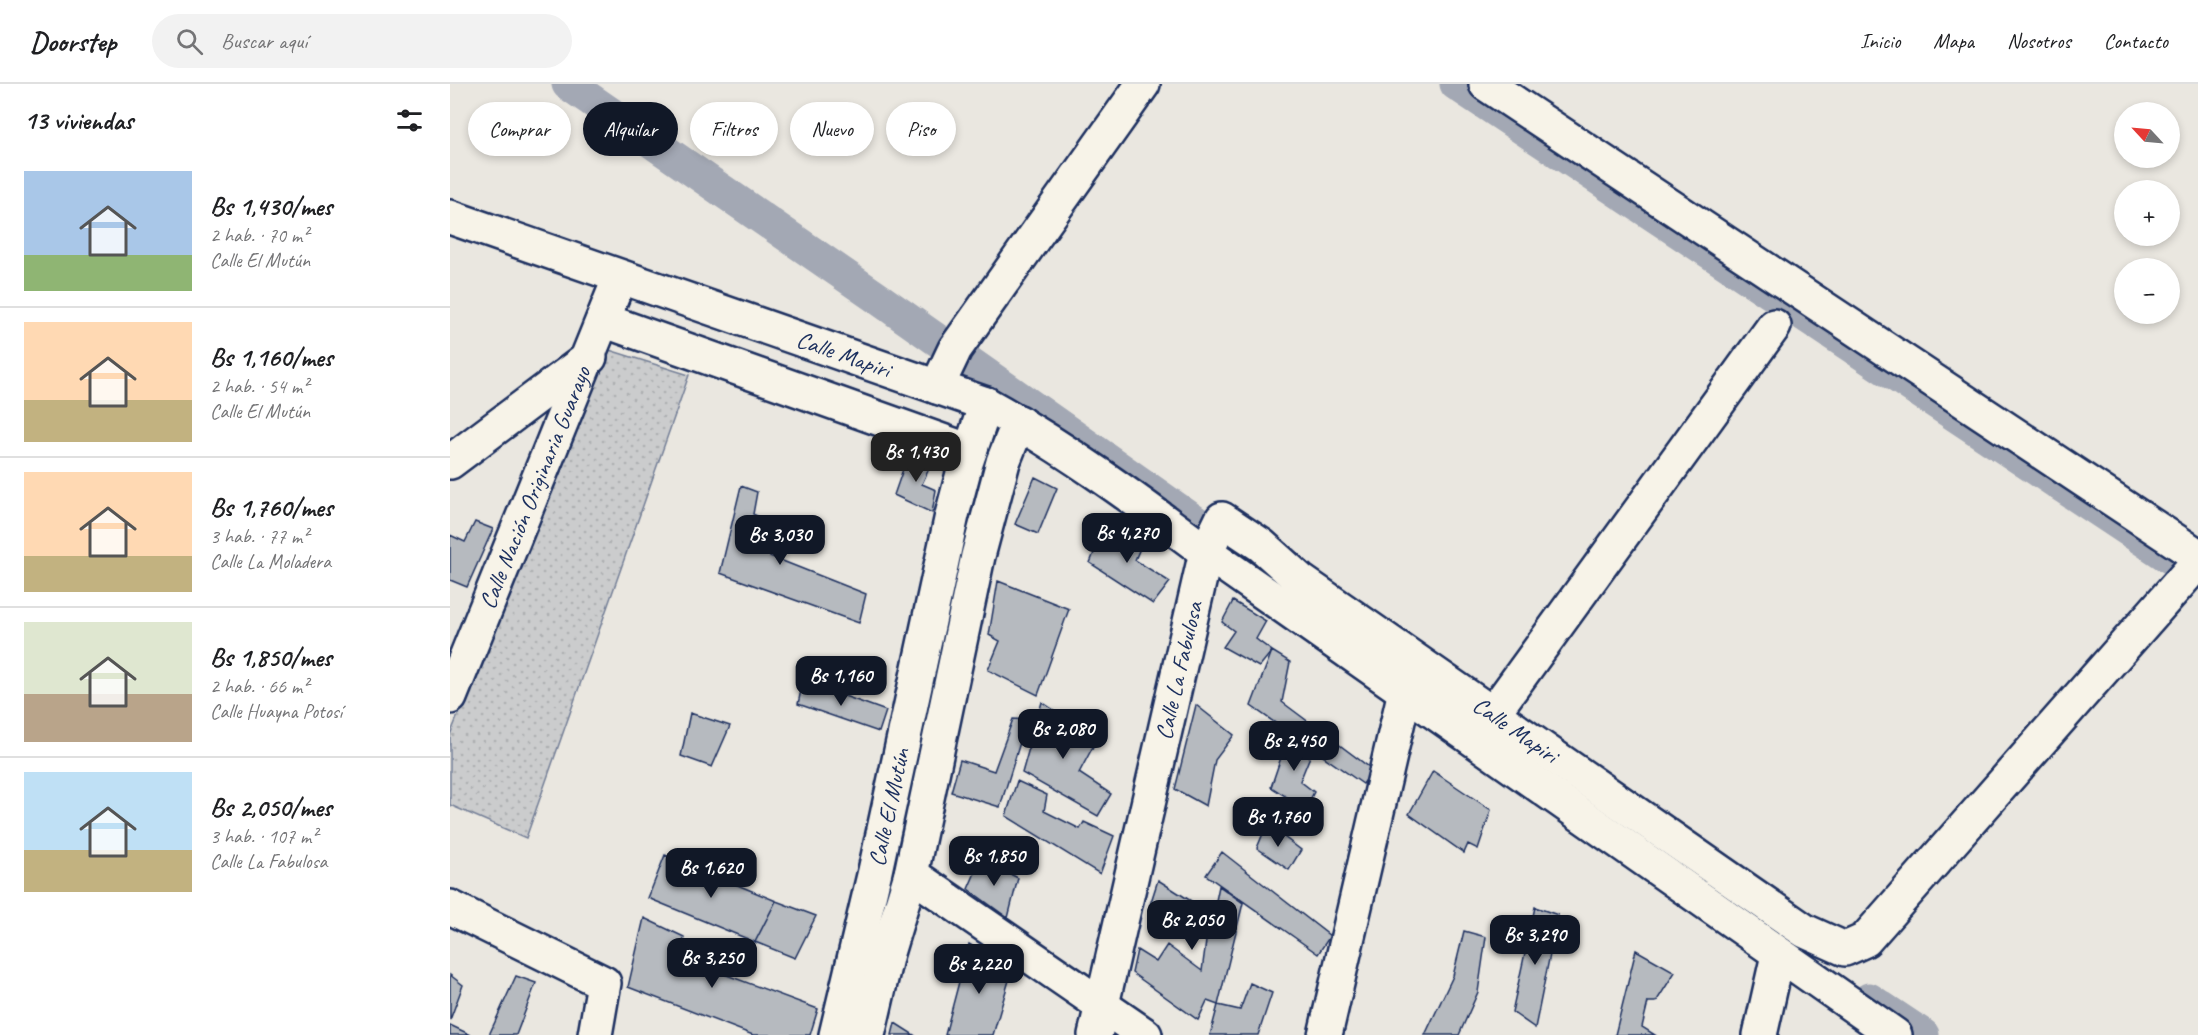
<!DOCTYPE html>
<html lang="es">
<meta charset="utf-8">
<style>
body{margin:0;font-family:Caveat,sans-serif;background:#f2f2f2;color:#202124;height:100vh;display:flex;flex-direction:column;font-size:22px;white-space:nowrap}
*{box-sizing:border-box;margin:0}
p{font-size:20px;color:#757577}
.icon{flex:none;width:33px;height:33px;fill:none;stroke:currentColor;stroke-width:2;stroke-linecap:round;stroke-linejoin:round}
.map{position:relative;flex:1;overflow:hidden}
.panel{display:flex;flex-direction:column;background:#fff;width:450px}
.panel>*{flex:none}
.banner{position:absolute;left:18px;top:18px;width:570px;height:54px;display:flex;gap:12px}
.needle{width:39px;rotate:296deg}
.controls{position:absolute;left:1664px;top:18px;display:grid;gap:12px}
.controls a{display:grid;place-items:center;width:66px;height:66px;border-radius:50%;background:#fff;box-shadow:0 3px 9px #0003;font-size:30px}
.price{position:absolute;translate:-50% -51px;padding:0 14px;border-radius:12px;background:#111827;color:#fff;font-size:20px;line-height:39px;filter:drop-shadow(0 2px 3px #0008)}
.price::after{content:'';position:absolute;left:50%;top:36px;width:18px;height:14px;margin-left:-9px;background:inherit;clip-path:polygon(0 0,100% 0,50% 100%)}
.price.active{background:#222;color:#fff}
ul{padding:0;list-style:none}
li{display:flex;align-items:center;gap:18px;height:150px;padding:0 24px}
li+li{border-top:2px solid #e0e0e0}
li span{display:grid;place-items:center;flex:none;width:168px;height:120px;border-radius:0px;color:#555}
li>.icon{margin-inline-start:auto}
span .icon{width:72px;height:72px;fill:#fffc;stroke-width:1}
li b{font-size:26px}
h2{display:flex;justify-content:space-between;align-items:center;height:72px;padding:0 24px;font-size:26px}
.pill{padding:0 21px;border-radius:27px;background:#fff;box-shadow:0 3px 9px #0003;font-size:21px;line-height:54px}
.pill.active{background:#111827;color:#fff}
header{display:flex;align-items:center;gap:36px;box-sizing:border-box;height:84px;padding:0 30px;background:#fff;border-bottom:2px solid #e0e0e0}
header strong{font-size:28px}
nav{display:flex;gap:33px;margin-inline-start:auto;font-size:21px}
.search{width:420px;height:54px;background:#f2f2f2;display:flex;align-items:center;gap:15px;box-sizing:border-box;padding:0 21px;border-radius:33px;color:#757577;font-size:22px}
main{display:flex;flex:1;min-height:0}
.map>svg:first-child{display:block}
.grass{fill:url(#grass-dots);stroke:#737e96;stroke-width:1.5}
.lines{fill:none;stroke-linecap:round;stroke-linejoin:round}
.canal{stroke:#a3a8b4;stroke-width:33}
.building{fill:#b6babf;stroke:#1b2f5e;stroke-width:1.5}
.minor-casing{stroke:#1b2f5e;stroke-width:38}
.minor{stroke:#f7f3e8;stroke-width:33}
.labels{text-anchor:middle;dominant-baseline:central;stroke-width:4.5;stroke-linejoin:round;paint-order:stroke}
.street-label{font-size:24px;fill:#1b2f5e;stroke:#f7f3e8}
</style>
<header>
<strong>Doorstep</strong>
<div class="search"><svg class="icon" aria-label="search" viewBox="0 0 24 24"><circle cx="10" cy="10" r="6"/><path d="M15 15l6 6"/></svg>Buscar aquí</div>
<nav><a>Inicio</a><a>Mapa</a><a>Nosotros</a><a>Contacto</a></nav>
</header>
<main>
<section class="panel">
<h2>13 viviendas<svg class="icon" aria-label="filters" viewBox="0 0 24 24"><path d="M4 7h16M4 17h16"/><circle cx="9" cy="7" r="2"/><circle cx="15" cy="17" r="2"/></svg></h2>
<ul>
<li><span style="background:linear-gradient(#a9c7e8 70%,#8fb573 0)"><svg class="icon" aria-label="home" viewBox="0 0 24 24"><path d="M3 11l9-7 9 7M6 9v11h12V9"/></svg></span><div><b>Bs 1,430/mes</b><p>2 hab. · 70 m²</p><p>Calle El Mutún</p></div></li>
<li><span style="background:linear-gradient(#ffd9b3 65%,#c2b280 0)"><svg class="icon" aria-label="home" viewBox="0 0 24 24"><path d="M3 11l9-7 9 7M6 9v11h12V9"/></svg></span><div><b>Bs 1,160/mes</b><p>2 hab. · 54 m²</p><p>Calle El Mutún</p></div></li>
<li><span style="background:linear-gradient(#ffd9b3 70%,#c2b280 0)"><svg class="icon" aria-label="home" viewBox="0 0 24 24"><path d="M3 11l9-7 9 7M6 9v11h12V9"/></svg></span><div><b>Bs 1,760/mes</b><p>3 hab. · 77 m²</p><p>Calle La Moladera</p></div></li>
<li><span style="background:linear-gradient(#dfe7d0 60%,#b9a48a 0)"><svg class="icon" aria-label="home" viewBox="0 0 24 24"><path d="M3 11l9-7 9 7M6 9v11h12V9"/></svg></span><div><b>Bs 1,850/mes</b><p>2 hab. · 66 m²</p><p>Calle Huayna Potosí</p></div></li>
<li><span style="background:linear-gradient(#bfe0f5 65%,#c2b280 0)"><svg class="icon" aria-label="home" viewBox="0 0 24 24"><path d="M3 11l9-7 9 7M6 9v11h12V9"/></svg></span><div><b>Bs 2,050/mes</b><p>3 hab. · 107 m²</p><p>Calle La Fabulosa</p></div></li>
</ul>
</section>
<div class="map">
<svg width="1748" height="951" viewBox="0 0 1748 951">
<defs>
<pattern id="grass-dots" width="8" height="8" patternUnits="userSpaceOnUse" patternTransform="scale(1.5)"><rect width="8" height="8" fill="#cbcccd"/><path d="M2 2h.1M6 6h.1" fill="none" stroke="#aeb0b2" stroke-width="1.8" stroke-linecap="round"/></pattern>
</defs>
<rect width="100%" height="100%" fill="#eae7e0"/>
<filter id="ink" filterUnits="userSpaceOnUse"><feTurbulence type="fractalNoise" baseFrequency=".0167" numOctaves="2"/><feDisplacementMap in="SourceGraphic" scale="12" xChannelSelector="R" yChannelSelector="G"/><feConvolveMatrix kernelMatrix="1 2 1 2 8 2 1 2 1" color-interpolation-filters="sRGB"/></filter>
<g filter="url(#ink)">
<path class="grass" d="M156,265L239,291L76,754L0,721V651Z"/>
<g class="lines">
<path class="canal" d="M118,0L429,215L851,512
M1006,0L1719,473
M1419,915L1473,951"/>
</g>
<path class="building" d="M459,368L483,376L472,400L486,406L482,429L444,411Z
M585,393L607,404L588,450L565,440Z
M291,402L307,408L303,430L331,444L320,472L416,510L409,539L270,489Z
M25,438L43,445L17,503L0,496V451L15,458Z
M656,438L691,462L685,476L720,498L703,520L640,479Z
M548,497L619,525L588,611L538,586L550,557L539,551Z
M783,517L816,537L806,555L822,567L809,583L773,563L784,547L772,538Z
M822,567L840,578L832,618L923,686L913,700L801,622Z
M353,597L436,627L429,648L348,620Z
M592,618L647,655L629,689L661,710L648,732L572,689Z
M746,621L784,651L765,676L756,722L725,705Z
M240,629L280,642L262,683L231,672Z
M563,635L577,636L550,723L501,708L510,676L544,687Z
M839,650L863,665L850,697L864,708L855,725L821,703Z
M983,687L1041,726L1028,765L1018,760L1014,769L959,730Z
M567,697L597,711L594,727L630,745L634,738L664,752L650,790L556,732Z
M817,740L851,766L839,786L807,764Z
M772,768L880,852L868,870L756,791Z
M215,771L326,817L305,858L198,814Z
M531,775L568,794L558,834L518,805Z
M708,796L763,831L769,802L793,819L768,921L757,917L748,936L682,889L687,866L706,878L717,861L752,887L756,857L700,821Z
M326,817L366,832L345,874L305,858Z
M1085,823L1108,831L1085,944L1062,928Z
M194,834L234,853L231,874L368,925L360,951H303L178,903Z
M1014,847L1036,853L1028,908L1009,951H975L1003,892Z
M519,860L562,886L543,951H495Z
M1186,866L1225,888L1206,918H1198L1192,943L1205,951H1165Z
M0,891L13,901L0,936Z
M66,892L86,899L66,951H39Z
M800,899L822,909L808,951H760L768,921L790,926Z
M445,939L464,951H442Z
M0,941L21,951H0Z"/>
<g class="lines">
<defs>
<g id="minor">
<path d="M1036,0L1748,472"/>
<path id="s1" d="M0,133L536,320C614,363 685,415 756,468L1445,951"/>
<path d="M153,236L520,367"/>
<path d="M487,303L505,265L693,0"/>
<path d="M0,378L140,273"/>
<path id="s2" d="M0,613L170,193"/>
<path d="M1044,628L1324,242"/>
<path d="M461,790L695,951"/>
<path d="M0,823L154,899L145,951"/>
<path id="s3" d="M386,951L425,787L502,431L515,382L536,320"/>
<path d="M418,951L437,869L461,790L528,472L553,378L569,338"/>
<path id="s4" d="M645,951L756,468L772,435L811,461L850,496L1355,847L1395,865L1415,856L1748,478"/>
<path d="M875,951L955,607"/>
<path d="M1310,951L1328,871"/>
</g>
</defs>
<use href="#minor" class="minor-casing"/>
<use href="#minor" class="minor"/>
</g>
</g>
<g class="labels">
<g class="street-label">
<text stroke="none"><textPath href="#s1" startOffset="417">Calle Mapiri</textPath></text>
<text stroke="none"><textPath href="#s2" startOffset="226">Calle Nación Originaria Guarayo</textPath></text>
<text stroke="none"><textPath href="#s4" startOffset="374">Calle La Fabulosa</textPath></text>
<text stroke="none"><textPath href="#s4" startOffset="894">Calle Mapiri</textPath></text>
<text stroke="none"><textPath href="#s3" startOffset="234">Calle El Mutún</textPath></text>
</g>
</g>
</svg>
<div class="controls">
<a><svg class="needle" viewBox="-14 -14 28 28"><path d="M0-13l5 13h-10z" fill="#e53935"/><path d="M0 13l5-13h-10z" fill="#757577"/></svg></a>
<a>+</a>
<a>−</a>
</div>
<b class="price active" style="left:466px;top:399px">Bs 1,430</b>
<b class="price" style="left:677px;top:480px">Bs 4,270</b>
<b class="price" style="left:330px;top:482px">Bs 3,030</b>
<b class="price" style="left:391px;top:623px">Bs 1,160</b>
<b class="price" style="left:613px;top:676px">Bs 2,080</b>
<b class="price" style="left:844px;top:688px">Bs 2,450</b>
<b class="price" style="left:828px;top:764px">Bs 1,760</b>
<b class="price" style="left:544px;top:803px">Bs 1,850</b>
<b class="price" style="left:261px;top:815px">Bs 1,620</b>
<b class="price" style="left:742px;top:867px">Bs 2,050</b>
<b class="price" style="left:1085px;top:882px">Bs 3,290</b>
<b class="price" style="left:262px;top:905px">Bs 3,250</b>
<b class="price" style="left:529px;top:911px">Bs 2,220</b>
<div class="banner">
<a class="pill">Comprar</a>
<a class="pill active">Alquilar</a>
<a class="pill">Filtros</a>
<a class="pill">Nuevo</a>
<a class="pill">Piso</a>
</div>
</div>
</main>
